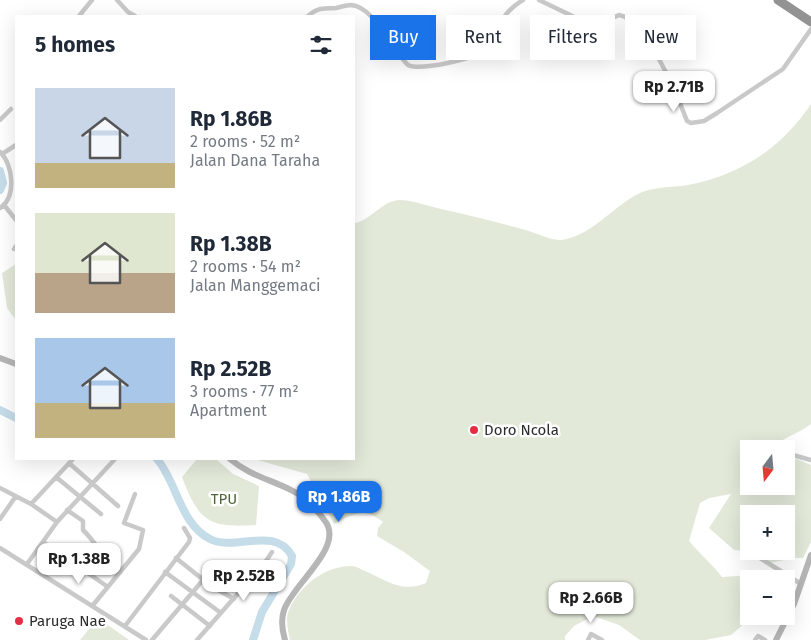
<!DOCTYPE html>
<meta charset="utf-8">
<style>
body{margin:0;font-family:"Fira Sans",sans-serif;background:#f2f2f3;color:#1f2937;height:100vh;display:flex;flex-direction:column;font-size:19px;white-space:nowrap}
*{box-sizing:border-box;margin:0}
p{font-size:16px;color:#747a83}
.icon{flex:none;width:28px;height:28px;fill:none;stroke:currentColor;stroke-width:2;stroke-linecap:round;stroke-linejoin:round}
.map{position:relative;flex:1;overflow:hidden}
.drawer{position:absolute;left:15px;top:15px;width:340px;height:445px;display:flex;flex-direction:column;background:#fff;border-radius:0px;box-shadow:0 5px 20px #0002}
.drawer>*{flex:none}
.top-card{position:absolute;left:370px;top:15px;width:365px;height:45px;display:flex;gap:10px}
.needle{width:32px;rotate:196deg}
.tools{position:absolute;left:740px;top:440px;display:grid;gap:10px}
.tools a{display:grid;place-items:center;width:55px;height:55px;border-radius:0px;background:#fff;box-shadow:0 5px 20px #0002;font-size:25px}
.price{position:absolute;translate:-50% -42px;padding:0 11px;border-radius:10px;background:#fff;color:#222;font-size:16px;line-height:32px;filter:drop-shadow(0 1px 2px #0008)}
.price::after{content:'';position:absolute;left:50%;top:30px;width:15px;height:11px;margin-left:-8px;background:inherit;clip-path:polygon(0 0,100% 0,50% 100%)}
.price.on{background:#1a73e8;color:#fff}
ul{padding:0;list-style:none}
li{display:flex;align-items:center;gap:15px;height:125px;padding:0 20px}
li span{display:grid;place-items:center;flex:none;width:140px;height:100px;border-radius:0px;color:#555}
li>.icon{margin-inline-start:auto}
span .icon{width:60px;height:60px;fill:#fffc;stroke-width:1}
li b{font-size:21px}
h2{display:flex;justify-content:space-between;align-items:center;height:60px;padding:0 20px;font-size:21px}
.tag{padding:0 18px;border-radius:0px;background:#fff;box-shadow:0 5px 20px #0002;font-size:18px;line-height:45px}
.tag.on{background:#1a73e8;color:#fff}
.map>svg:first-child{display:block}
.green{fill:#e2e9d9}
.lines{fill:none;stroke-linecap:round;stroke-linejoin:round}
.river{stroke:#c5dce9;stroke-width:8}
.street{stroke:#c9c9c9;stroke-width:4.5}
.secondary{stroke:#b6b6b6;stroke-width:6}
.highway{stroke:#939393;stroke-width:9}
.poi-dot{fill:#e12f43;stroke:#fff;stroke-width:2}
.labels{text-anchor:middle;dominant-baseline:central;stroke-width:5;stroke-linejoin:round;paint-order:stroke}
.poi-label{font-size:15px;fill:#2c2c2c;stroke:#fff;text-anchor:start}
.park-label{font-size:15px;fill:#50663a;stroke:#fff}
</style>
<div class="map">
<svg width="811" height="640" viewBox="0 0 811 640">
<rect width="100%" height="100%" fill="#fff"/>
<path class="green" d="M811,104V424C798,434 783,437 771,449H749V486H786V462L797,459L811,465V542L803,558H794L769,563L751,551H786V514H749V551L734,550L709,528L731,494L709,498L700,503L689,541C700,554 712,564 722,577L753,575L764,579H749V616H753L731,635L705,640H640L619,625L593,616L574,626L565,636V640H290C288,631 285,619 289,610C299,586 325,566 351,566C355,566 361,569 365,571C388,581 401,593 426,583L430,571L404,552L377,536L378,528L383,522C363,506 354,514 334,524L307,474L254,459H354V223C371,221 382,200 400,200C411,200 425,205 437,208C468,215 498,222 529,231C538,234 553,241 562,240C592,235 612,208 636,195C653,186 670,188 688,185C740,175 782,148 811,104Z
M16,264V320L7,308L2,273Z
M197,459H216L233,474L259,486L256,525C209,528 199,522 182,477Z
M98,618L129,640H80Z"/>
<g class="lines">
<path class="river" d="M0,171L3,183L0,190
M0,410L16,418
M157,459C177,482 180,524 210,539C235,552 275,525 292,556L291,564L262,612L253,640"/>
<path class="street" d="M117,0L128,12L135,16
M539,0L591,25L600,24L619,15C646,19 678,97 687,121L691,123L704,121L717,113L783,69L811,29
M79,16L92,0
M308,16C318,7 323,9 336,8C341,7 346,5 351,5C374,6 392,50 408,65C420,71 476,59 486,49C502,31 496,16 523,0
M0,120L11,109
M0,152C13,164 17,197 0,208
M2,154L16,145
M4,205L16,220
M14,249L16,246
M786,456L793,455L811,460
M69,463L118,506
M56,477L101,514
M0,488L31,504L57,522L27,564
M31,504L73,459
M67,510L83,521V530C97,543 104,561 119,573
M0,519L16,496
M57,522L115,459
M43,542L108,587
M0,548L146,640
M749,551L801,584
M176,558L211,586L234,599
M165,572L221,613
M171,596L210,626
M93,605L139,549L143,530L124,523L135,494
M125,626L189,542L190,538L184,528
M152,640L203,580
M197,640L264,564L272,552
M588,640L591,634L602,640
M755,640L758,636L765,640"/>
<path class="secondary" d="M0,358L16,364
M230,459C249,475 269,479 291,490C304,496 317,510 325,521C345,547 292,585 284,610C281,619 282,630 285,640
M776,640L794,604L811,555"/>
<path class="highway" d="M778,0L811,22"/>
</g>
<g class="poi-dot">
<circle cx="474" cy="430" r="5"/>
<circle cx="19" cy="621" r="5"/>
</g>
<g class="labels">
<g class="poi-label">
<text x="484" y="430">Doro Ncola</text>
<text x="29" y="621">Paruga Nae</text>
</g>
<g class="park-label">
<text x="224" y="499">TPU</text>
</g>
</g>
</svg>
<div class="tools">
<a><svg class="needle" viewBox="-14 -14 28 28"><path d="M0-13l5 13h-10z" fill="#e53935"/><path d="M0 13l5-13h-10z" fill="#747a83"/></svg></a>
<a>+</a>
<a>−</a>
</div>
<b class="price" style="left:674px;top:113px">Rp 2.71B</b>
<b class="price on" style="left:339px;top:523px">Rp 1.86B</b>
<b class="price" style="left:79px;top:585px">Rp 1.38B</b>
<b class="price" style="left:244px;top:602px">Rp 2.52B</b>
<b class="price" style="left:591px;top:624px">Rp 2.66B</b>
<div class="top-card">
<a class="tag on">Buy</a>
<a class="tag">Rent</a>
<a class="tag">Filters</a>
<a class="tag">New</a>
</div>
<section class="drawer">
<h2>5 homes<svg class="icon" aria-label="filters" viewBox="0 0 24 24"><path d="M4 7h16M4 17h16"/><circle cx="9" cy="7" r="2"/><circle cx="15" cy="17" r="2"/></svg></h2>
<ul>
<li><span style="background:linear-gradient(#c9d6e8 75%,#c2b280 0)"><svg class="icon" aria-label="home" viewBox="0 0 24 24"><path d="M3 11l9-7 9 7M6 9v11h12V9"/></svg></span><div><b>Rp 1.86B</b><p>2 rooms · 52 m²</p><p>Jalan Dana Taraha</p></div></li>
<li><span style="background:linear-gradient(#dfe7d0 60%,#b9a48a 0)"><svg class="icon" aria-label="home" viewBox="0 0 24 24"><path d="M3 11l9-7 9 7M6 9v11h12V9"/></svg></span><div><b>Rp 1.38B</b><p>2 rooms · 54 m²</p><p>Jalan Manggemaci</p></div></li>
<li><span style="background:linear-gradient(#a9c7e8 65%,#c2b280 0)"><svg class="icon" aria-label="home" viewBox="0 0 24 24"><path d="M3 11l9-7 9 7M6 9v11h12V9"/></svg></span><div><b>Rp 2.52B</b><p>3 rooms · 77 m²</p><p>Apartment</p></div></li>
</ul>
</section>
</div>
